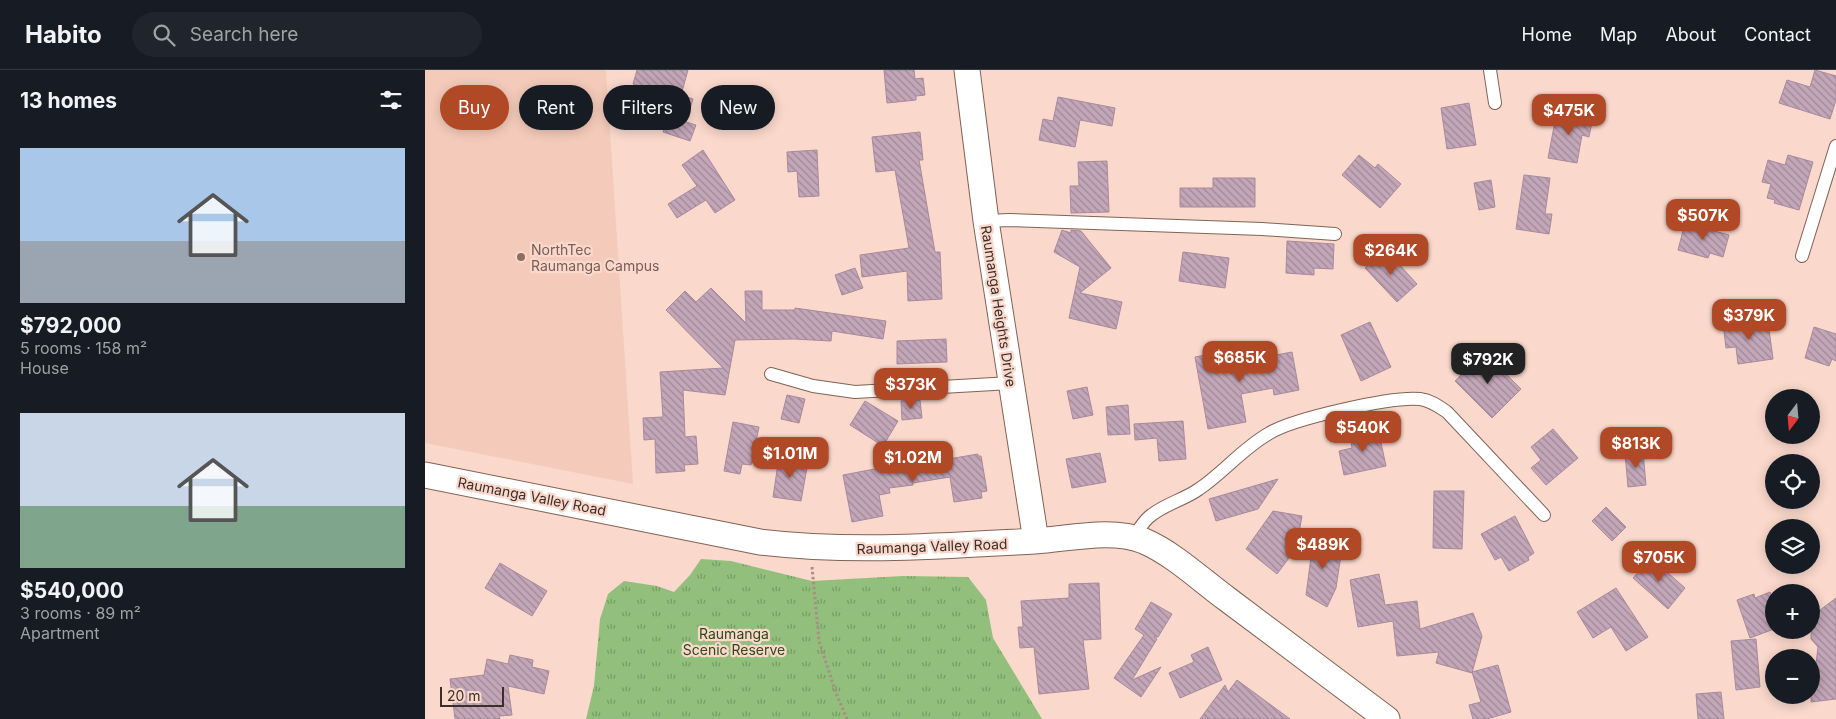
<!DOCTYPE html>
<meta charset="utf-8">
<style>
body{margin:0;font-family:Inter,sans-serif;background:#20242c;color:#f1f3f6;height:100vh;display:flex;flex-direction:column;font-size:19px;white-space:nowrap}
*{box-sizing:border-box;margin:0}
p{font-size:16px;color:#9ea1a6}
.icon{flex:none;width:28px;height:28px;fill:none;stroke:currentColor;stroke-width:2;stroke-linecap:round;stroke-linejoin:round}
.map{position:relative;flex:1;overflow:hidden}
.side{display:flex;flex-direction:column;background:#171b24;width:425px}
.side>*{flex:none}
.guide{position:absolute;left:15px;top:15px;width:475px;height:45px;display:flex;gap:10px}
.needle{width:32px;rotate:196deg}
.fabs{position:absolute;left:1340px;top:319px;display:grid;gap:10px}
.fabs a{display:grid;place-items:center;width:55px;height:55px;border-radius:50%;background:#171b24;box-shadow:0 2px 12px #0003;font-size:25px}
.scale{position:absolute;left:15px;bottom:12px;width:64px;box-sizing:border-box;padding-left:5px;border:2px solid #3c2f2a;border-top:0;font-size:14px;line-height:18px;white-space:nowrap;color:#3c2f2a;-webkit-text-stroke:4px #fad8cb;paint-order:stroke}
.price{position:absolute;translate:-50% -42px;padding:0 11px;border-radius:10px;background:#b14926;color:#fff;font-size:16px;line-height:32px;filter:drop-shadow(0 1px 2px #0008)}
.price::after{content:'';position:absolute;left:50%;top:30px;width:15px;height:11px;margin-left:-8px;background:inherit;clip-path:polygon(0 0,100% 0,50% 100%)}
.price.active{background:#222;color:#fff}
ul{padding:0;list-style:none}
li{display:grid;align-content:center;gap:10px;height:265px;padding:0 20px}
li span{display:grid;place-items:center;height:155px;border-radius:0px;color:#555}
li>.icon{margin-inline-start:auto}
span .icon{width:90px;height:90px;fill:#fffc;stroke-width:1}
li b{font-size:21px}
h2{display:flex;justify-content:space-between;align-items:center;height:60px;padding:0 20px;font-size:21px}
.pill{padding:0 18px;border-radius:22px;background:#171b24;box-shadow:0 2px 12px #0003;font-size:18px;line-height:45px}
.pill.active{background:#b14926;color:#fff}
header{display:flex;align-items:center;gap:30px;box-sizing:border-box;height:70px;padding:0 25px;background:#171b24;border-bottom:1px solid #363941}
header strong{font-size:24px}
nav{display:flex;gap:28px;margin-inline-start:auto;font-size:18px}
.search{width:350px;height:45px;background:#20242c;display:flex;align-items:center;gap:12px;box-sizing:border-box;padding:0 18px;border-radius:28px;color:#9ea1a6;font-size:19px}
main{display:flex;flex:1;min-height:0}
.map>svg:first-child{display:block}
.built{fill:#f4cbba}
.park{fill:url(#park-tufts)}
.building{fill:url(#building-back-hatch);stroke:#a78a9c}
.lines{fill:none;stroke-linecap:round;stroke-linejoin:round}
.lane-casing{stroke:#806357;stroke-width:14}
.street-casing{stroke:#806357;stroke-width:27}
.path{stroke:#a88f86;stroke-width:3;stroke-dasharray:2.5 2.5;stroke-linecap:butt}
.lane{stroke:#fff;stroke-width:12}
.street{stroke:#fff;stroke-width:25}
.education-dot{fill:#8d6e63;stroke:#fad8cb;stroke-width:2}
.labels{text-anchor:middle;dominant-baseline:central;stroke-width:4.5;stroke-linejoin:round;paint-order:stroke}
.education-label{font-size:14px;fill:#785e54;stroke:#fad8cb;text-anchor:start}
.street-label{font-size:14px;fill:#3c2f2a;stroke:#fad8cb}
.park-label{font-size:14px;fill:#2b4a18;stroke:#fad8cb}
</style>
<header>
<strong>Habito</strong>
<div class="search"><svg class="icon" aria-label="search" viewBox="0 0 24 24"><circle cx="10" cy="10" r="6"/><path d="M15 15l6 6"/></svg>Search here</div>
<nav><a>Home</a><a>Map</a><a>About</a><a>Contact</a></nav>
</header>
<main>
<section class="side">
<h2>13 homes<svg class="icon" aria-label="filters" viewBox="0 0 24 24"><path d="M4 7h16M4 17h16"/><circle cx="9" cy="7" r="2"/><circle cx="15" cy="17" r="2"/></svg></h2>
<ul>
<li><span style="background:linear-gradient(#a9c7e8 60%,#9aa5b1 0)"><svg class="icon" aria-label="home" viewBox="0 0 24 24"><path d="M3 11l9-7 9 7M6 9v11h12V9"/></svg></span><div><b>$792,000</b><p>5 rooms · 158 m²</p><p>House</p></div></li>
<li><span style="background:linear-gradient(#c9d6e8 60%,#7fa58c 0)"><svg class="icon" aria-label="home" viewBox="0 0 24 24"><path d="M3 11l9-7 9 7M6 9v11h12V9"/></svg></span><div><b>$540,000</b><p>3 rooms · 89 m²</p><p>Apartment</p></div></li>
</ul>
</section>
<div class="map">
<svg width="1411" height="649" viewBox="0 0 1411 649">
<defs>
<pattern id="park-tufts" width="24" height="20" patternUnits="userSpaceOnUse" patternTransform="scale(1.25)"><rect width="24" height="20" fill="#92bf7b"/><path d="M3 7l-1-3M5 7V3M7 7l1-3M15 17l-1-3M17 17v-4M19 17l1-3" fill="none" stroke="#789c65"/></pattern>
<pattern id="building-back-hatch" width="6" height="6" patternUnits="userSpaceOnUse" patternTransform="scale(1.25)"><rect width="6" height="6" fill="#c3a6b8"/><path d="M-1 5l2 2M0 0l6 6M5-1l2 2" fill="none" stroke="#a08896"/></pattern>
</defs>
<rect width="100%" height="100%" fill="#fad8cb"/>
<path class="built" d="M0,0H181L208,414L0,373Z"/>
<path class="park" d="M276,489L306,491L387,511L478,506L543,507L561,530L568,568L617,649H161L169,616L175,549L183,524L199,511L232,516L249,522L265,505Z"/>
<path class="building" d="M212,0H263L256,25L268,29L261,52L271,55L265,71L238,62L245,40L218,32L222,18L208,14Z
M459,0H489L490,9L498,8L500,25L491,26V30L462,33Z
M1390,0L1411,6V30L1405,49L1354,33L1362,10L1385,17Z
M633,27L690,38L687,56L655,50L650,77L614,70L618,49L628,51Z
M1044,33L1051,75L1022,79L1016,38Z
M1132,41L1168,47L1164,67L1157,65L1152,93L1123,88Z
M495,62L498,90H494L510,182H515L517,229L483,231L482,201L437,207L435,185L484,178L470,100L451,102L447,67Z
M278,80L310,130L290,143L281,130L252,148L243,134L272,116L257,95Z
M392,80L394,126L374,127L372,101L363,102L362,82Z
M934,85L950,98L953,94L976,114L955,138L917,105Z
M1363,85L1388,92L1374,140L1349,133L1350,130L1342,128L1346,114L1337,112L1343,90L1360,95Z
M682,91L684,142L646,143L645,116H654L653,92Z
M1099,105L1125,108L1120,144H1127L1124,164L1091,159Z
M788,108H830V137H755V118H788Z
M1066,110L1070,137L1054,140L1049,113Z
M1260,153L1304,165L1298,187L1285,183L1283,188L1253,180Z
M637,160L646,163V160L656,161L686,198L655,223L697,232L691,259L644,248L655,197L629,182Z
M862,171L909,174L908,199L889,198V205L861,203Z
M960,179L992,214L972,232L940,198Z
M758,182L804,188L800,218L754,211Z
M430,198L438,218L417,225L410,205Z
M286,218L321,253L320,221H337V240H370V238L461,251L458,269L407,261L406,271L369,269L310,270L300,325L258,320L260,367L271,366L273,394L259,395L260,401L231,403L230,369L219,370L218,348L238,347L235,302L298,298L241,240L260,221L271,232Z
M1328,250L1344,259L1348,289L1313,294L1311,277L1301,278L1298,254Z
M945,252L966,297L936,311L916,265Z
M1389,257L1411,264V291L1407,289L1404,296L1380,288Z
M521,269L522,292L472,294V271Z
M806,280L808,293L867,282L874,320L849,325L848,318L816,324L821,352L783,359L770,287Z
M1059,282L1096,319L1067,348L1030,311Z
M662,317L668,345L648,349L642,321Z
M362,325L380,329L374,353L356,349Z
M495,330L497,348L477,350L476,331Z
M440,331L473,351L458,376L425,355Z
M703,335L705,364L683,365L681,337Z
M758,351L761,389L734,391L732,368L710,370L709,354Z
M308,352L334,357L326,395L317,394L315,404L299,401Z
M953,359L961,396L919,405L914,381L927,378L925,365Z
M1128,359L1153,388L1121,415L1106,398L1116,390L1106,377Z
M1218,381L1221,415L1203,417L1200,383Z
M675,383L681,412L647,418L641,389Z
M553,384V386H556L562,421L556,422L557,428L529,432L525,407L488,413V415L464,418L465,423L454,425L458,446L427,452L418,405L460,397V401L506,395V392Z
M354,387L383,392L376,431L348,427Z
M853,409L833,439L791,451L784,429Z
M1009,421H1039L1037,479L1008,478Z
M1181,437L1201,457L1187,471L1167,451Z
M848,441L877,446L874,463L882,464L852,504L821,479Z
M1090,446L1109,483L1103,487L1104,490L1084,501L1076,487L1070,490L1056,464Z
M889,465L907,468L906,477L917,478L911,518L902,537L881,525Z
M1226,488L1260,518L1243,539L1208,508Z
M75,493L122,521L107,546L60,518Z
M954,504L960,535L992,531L995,559L1048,543L1057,566L1047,603L1011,593L1014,582L972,586L968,551L933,557L925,510Z
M674,513L676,569L658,570L664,619L614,624L609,577L595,578L593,557H598L596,531L644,528V514Z
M1191,518L1223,567L1201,581L1186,557L1168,568L1152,542Z
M1345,522L1349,533V559L1325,568L1312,530L1329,524L1330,528Z
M1411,528V629L1386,632V612L1389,611L1393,577L1386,569V547Z
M726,532L747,544L733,567H729L732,569L707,610L736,597L716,627L689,608L719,565L710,559Z
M1331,569L1335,617L1311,620L1306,571Z
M783,577L797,610L755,628L744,603L769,592L766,585Z
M85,585L108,590L107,597L124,601L119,624L83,616L87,645L74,646L75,649H30L25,609L59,605L62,589L83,594Z
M1073,595L1086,642L1062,649H1048L1044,635L1056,632L1047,602Z
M812,610L865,649H775L800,615L803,622Z
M1296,622L1299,649H1273L1271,624Z"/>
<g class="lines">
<defs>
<path id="lane" d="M1065,0L1070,33
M561,151L584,150L837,159L910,164
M1377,186L1411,76
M346,304L388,316L430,322L586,313
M708,468C713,461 718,452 724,447C739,434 759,430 774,419C798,403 817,379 843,364C866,349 967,326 995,329C1005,330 1013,336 1022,342L1119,445"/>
<path id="street" d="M542,0L561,151L611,471
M0,405L335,472C427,483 518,476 610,471C644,469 686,458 719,471C749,484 776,510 802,529C855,569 909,609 962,649"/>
</defs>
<use href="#lane" class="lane-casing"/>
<use href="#street" class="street-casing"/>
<path class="path" d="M387,497L394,571L411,623L422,649"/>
<use href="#lane" class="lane"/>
<use href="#street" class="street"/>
</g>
<circle class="education-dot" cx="96" cy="187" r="5"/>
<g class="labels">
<g class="education-label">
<text x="106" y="179">NorthTec<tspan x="106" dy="16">Raumanga Campus</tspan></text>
</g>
<g class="street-label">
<text transform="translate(574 236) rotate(81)">Raumanga Heights Drive</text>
<text transform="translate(107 426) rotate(11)">Raumanga Valley Road</text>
<text transform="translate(507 476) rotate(-2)">Raumanga Valley Road</text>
</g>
<g class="park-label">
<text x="309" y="563">Raumanga<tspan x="309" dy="16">Scenic Reserve</tspan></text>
</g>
</g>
</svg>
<div class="fabs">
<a><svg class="needle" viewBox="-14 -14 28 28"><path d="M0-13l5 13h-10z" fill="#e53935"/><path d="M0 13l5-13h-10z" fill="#9ea1a6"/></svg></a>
<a><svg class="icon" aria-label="locate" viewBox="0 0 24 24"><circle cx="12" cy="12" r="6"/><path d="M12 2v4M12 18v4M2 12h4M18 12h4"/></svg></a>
<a><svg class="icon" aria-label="layers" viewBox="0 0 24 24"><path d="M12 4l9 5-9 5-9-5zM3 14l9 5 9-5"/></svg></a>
<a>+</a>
<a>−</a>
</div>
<div class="scale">20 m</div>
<b class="price" style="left:1144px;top:66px">$475K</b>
<b class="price" style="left:1278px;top:171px">$507K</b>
<b class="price" style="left:966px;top:206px">$264K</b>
<b class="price" style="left:1324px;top:271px">$379K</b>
<b class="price" style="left:815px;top:313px">$685K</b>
<b class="price active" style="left:1063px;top:315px">$792K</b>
<b class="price" style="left:486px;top:340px">$373K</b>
<b class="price" style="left:938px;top:383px">$540K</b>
<b class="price" style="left:1211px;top:399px">$813K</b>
<b class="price" style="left:365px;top:409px">$1.01M</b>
<b class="price" style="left:488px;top:413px">$1.02M</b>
<b class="price" style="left:898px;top:500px">$489K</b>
<b class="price" style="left:1234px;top:513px">$705K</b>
<div class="guide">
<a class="pill active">Buy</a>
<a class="pill">Rent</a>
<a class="pill">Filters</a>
<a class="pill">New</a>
</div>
</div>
</main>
